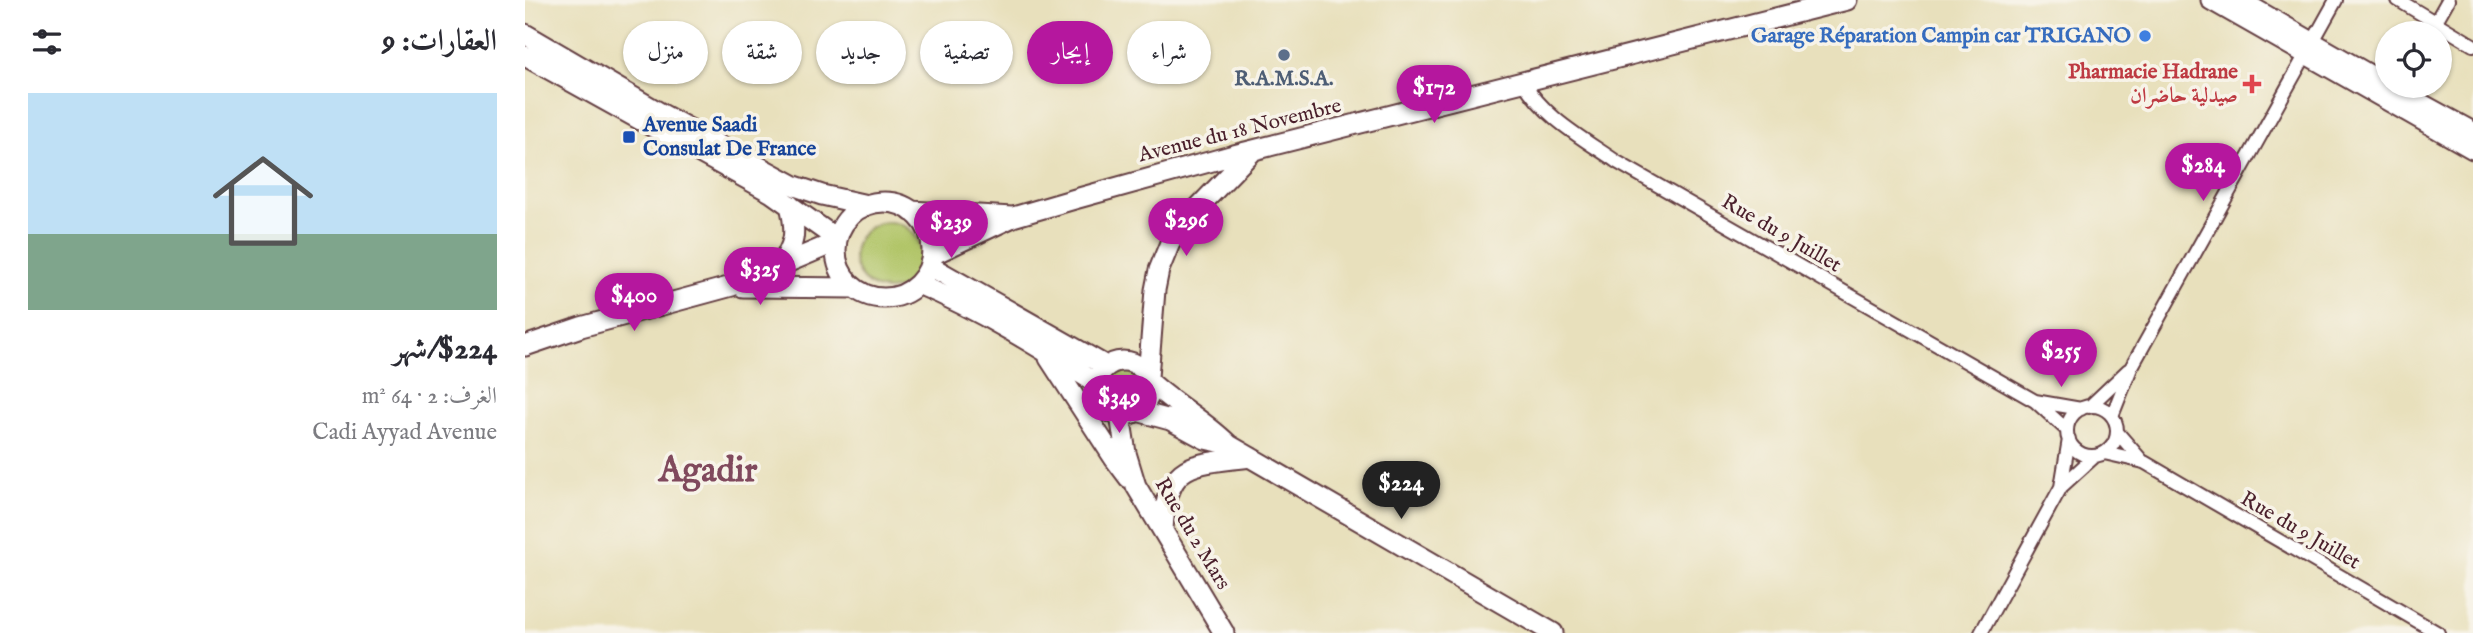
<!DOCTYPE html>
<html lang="ar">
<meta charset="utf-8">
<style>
body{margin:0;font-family:"IM FELL English",Amiri,serif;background:#f2f2f3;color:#2b2b33;direction:rtl;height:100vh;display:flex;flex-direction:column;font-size:26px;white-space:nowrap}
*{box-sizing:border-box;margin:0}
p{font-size:23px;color:#7c7c81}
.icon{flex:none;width:38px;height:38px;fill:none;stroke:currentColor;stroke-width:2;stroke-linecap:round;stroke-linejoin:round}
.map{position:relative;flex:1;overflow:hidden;direction:ltr}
.sheet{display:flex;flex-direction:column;background:#fff;width:525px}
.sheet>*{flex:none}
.top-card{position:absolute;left:21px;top:21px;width:665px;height:63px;direction:rtl;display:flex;gap:14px}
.fabs{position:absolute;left:1850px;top:21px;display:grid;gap:14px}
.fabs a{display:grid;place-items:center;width:77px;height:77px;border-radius:50%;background:#fff;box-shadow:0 2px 5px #0004;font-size:35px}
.price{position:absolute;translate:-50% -60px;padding:0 16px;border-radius:24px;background:#b5179e;color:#fff;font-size:23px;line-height:46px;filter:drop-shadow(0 2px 4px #0008)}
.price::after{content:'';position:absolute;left:50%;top:42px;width:21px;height:16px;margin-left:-10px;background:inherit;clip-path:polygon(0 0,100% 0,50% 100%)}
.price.on{background:#222;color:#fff}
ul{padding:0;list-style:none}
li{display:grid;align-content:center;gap:14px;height:371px;padding:0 28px}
li span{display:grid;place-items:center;height:217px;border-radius:0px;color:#555}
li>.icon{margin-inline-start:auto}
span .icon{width:126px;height:126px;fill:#fffc;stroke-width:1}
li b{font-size:30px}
h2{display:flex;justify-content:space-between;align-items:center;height:84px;padding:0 28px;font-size:30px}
.tag{padding:0 24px;border-radius:32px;background:#fff;box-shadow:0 2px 5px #0004;font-size:24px;line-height:63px}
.tag.on{background:#b5179e;color:#fff}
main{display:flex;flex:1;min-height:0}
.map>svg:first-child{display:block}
.green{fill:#b1c568;stroke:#7e724a;stroke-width:2}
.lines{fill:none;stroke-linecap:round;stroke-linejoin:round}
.street-casing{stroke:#623c41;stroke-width:16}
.secondary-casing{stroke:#623c41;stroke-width:23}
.street{stroke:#fff;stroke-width:12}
.secondary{stroke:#fff;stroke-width:19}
.shop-dot{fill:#3f7fe0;stroke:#f7f3e8;stroke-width:2.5}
.service-dot{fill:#5c6f8a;stroke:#f7f3e8;stroke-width:2.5}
.health-dot{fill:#e0444e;stroke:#f7f3e8;stroke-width:2.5}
.transit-dot{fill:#1a4fb4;stroke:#f7f3e8;stroke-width:2.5}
.labels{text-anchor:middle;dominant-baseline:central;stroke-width:7;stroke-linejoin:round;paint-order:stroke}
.shop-label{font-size:21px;font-weight:bold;fill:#366cbe;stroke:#f7f3e8;text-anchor:end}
.health-label{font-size:21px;font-weight:bold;fill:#be3a42;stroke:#f7f3e8;text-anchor:end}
.service-label{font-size:21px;font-weight:bold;fill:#4e5e75;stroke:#f7f3e8}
.transit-label{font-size:21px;font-weight:bold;fill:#164399;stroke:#f7f3e8;text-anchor:start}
.street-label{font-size:21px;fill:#4a1f2b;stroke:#f7f3e8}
.town-label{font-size:35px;font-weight:bold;fill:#80495d;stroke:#f7f3e8}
</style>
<main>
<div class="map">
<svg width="1948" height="633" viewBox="0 0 1948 633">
<rect width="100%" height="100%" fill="#f7f3e8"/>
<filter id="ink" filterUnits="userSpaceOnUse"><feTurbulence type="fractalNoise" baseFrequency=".0143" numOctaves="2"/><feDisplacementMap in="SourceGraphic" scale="14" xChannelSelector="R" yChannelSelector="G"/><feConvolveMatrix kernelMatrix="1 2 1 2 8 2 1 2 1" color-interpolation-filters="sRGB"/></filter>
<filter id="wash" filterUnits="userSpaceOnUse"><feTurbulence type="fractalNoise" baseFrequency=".00686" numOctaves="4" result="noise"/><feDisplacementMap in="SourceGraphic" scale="28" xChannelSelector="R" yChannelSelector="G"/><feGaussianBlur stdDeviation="1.57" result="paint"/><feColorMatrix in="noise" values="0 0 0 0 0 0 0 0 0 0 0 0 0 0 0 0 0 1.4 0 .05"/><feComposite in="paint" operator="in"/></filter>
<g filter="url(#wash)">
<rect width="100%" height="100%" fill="#e8e0bc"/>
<path class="green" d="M329 256a34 34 0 1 1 68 0a34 34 0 1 1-68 0Z
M576 387a23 23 0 1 1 46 0a23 23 0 1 1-46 0Z"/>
</g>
<g filter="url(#ink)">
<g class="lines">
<defs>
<path id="street" d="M1873,0L1948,45
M1910,23L1923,0
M998,81C1019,118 1059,139 1092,162L1510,401L1542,430
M1510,401L1556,409
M1542 431a25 25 0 1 1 50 0a25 25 0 1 1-50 0Z
M1564,407L1603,370
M1587,416L1606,368L1811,0
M1592,432L1618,462
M1579,453L1619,462L1913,633
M1536,487L1544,439
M1456,633L1536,487L1570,456"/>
<path id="secondary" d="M1686,0L1948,149
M1714,0L1862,85
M0,34L137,114L270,186L297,195L342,205
M0,56L247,193L312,239
M1864,86L1948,132
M311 250a48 48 0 1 1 96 0a48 48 0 1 1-96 0Z
M386,211L487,217
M407,255L488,217L550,199L709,155L1322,0
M405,266L581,366
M254,268C270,244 272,234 265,205
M393,284C455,310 514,347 571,383
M218,287L329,288
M0,346L56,327L207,286L311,242
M524,358L589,458L604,478
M571 388a27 27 0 1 1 54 0a27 27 0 1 1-54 0Z
M623,377L630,290L634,270L645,243L658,223L726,153
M625,382C650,405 680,421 704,445L1028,633
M612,411L645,420L680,439L703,444
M595,415L601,453L611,486L699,633
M638,530C642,460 665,465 725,457"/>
</defs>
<use href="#street" class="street-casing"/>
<use href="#secondary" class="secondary-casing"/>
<use href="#street" class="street"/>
<use href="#secondary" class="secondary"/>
</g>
</g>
<circle class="shop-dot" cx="1620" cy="36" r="7"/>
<circle class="service-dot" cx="759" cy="55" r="7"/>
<path class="health-dot" d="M1723.5 73.5h7v7h7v7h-7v7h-7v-7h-7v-7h7z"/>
<rect class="transit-dot" x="97" y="130" width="14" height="14" rx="3.5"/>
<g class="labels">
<g class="shop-label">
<text x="1606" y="36">Garage Réparation Campin car TRIGANO</text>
</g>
<g class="health-label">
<text x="1713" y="72">Pharmacie Hadrane<tspan x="1713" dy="24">صيدلية حاضران</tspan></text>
</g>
<g class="service-label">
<text x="759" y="79">R.A.M.S.A.</text>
</g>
<g class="transit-label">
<text x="118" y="125">Avenue Saadi<tspan x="118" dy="24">Consulat De France</tspan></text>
</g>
<g class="street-label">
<text transform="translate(715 131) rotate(-14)">Avenue du 18 Novembre</text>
<text transform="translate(1256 234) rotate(30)">Rue du 9 Juillet</text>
<text transform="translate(1775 531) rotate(30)">Rue du 9 Juillet</text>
<text transform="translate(667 534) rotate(59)">Rue du 2 Mars</text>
</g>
<g class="town-label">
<text x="183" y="471">Agadir</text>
</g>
</g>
</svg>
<div class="fabs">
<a><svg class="icon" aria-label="locate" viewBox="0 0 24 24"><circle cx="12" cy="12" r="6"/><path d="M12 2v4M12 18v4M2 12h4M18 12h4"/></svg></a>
</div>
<b class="price" style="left:909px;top:125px">$172</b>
<b class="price" style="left:1678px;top:203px">$284</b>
<b class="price" style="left:661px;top:258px">$296</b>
<b class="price" style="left:426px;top:260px">$239</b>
<b class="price" style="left:235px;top:307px">$325</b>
<b class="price" style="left:109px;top:333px">$400</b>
<b class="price" style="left:1536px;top:389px">$255</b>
<b class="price" style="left:594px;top:435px">$349</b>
<b class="price on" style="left:876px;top:521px">$224</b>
<div class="top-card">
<a class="tag">شراء</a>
<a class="tag on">إيجار</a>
<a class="tag">تصفية</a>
<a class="tag">جديد</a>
<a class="tag">شقة</a>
<a class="tag">منزل</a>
</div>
</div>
<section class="sheet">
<h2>العقارات: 9<svg class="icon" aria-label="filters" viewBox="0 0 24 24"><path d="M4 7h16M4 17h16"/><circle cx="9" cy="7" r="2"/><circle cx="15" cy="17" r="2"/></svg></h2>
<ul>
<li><span style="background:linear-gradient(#bfe0f5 65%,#7fa58c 0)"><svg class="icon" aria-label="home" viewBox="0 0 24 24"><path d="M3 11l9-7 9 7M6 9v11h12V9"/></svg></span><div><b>$224/شهر</b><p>الغرف: 2 · 64 m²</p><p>Cadi Ayyad Avenue</p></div></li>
</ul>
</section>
</main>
